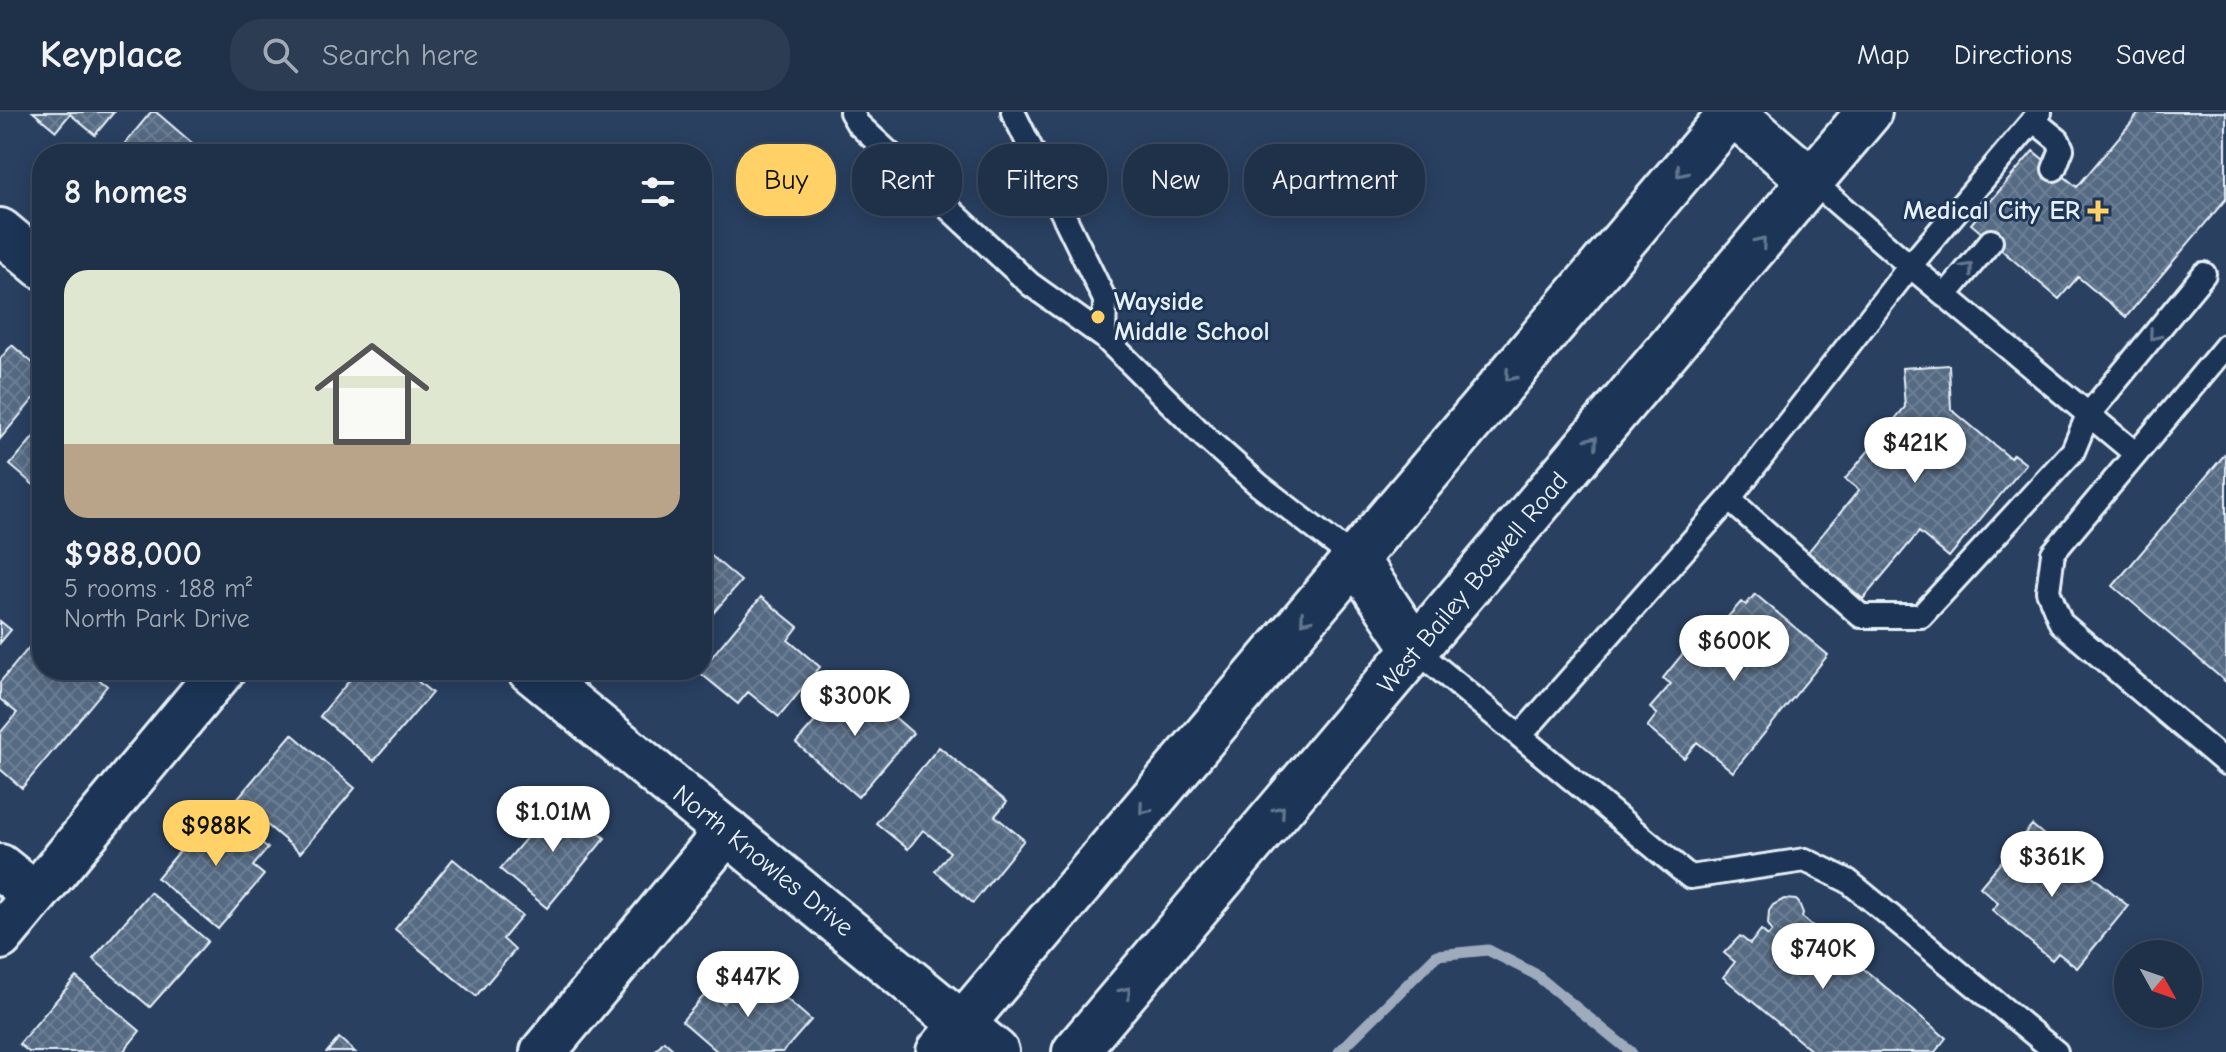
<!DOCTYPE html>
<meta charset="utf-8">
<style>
body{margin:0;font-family:"Comic Neue",sans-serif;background:#2c3c53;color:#f1f3f6;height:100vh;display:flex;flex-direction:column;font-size:30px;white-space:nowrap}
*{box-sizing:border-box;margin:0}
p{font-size:26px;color:#a1a9b4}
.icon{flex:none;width:44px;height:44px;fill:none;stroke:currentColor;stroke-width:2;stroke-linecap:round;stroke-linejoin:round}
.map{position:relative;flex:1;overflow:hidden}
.panel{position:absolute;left:32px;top:32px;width:680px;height:536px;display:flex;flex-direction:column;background:#1f3049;border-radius:32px;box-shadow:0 4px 20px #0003,0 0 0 2px #3c4b61}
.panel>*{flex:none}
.banner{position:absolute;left:736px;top:32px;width:760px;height:72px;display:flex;gap:16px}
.needle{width:52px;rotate:130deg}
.tools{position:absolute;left:2114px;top:828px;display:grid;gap:16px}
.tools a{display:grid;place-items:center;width:88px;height:88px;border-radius:50%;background:#1f3049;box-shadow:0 4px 20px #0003,0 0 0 2px #3c4b61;font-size:40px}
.price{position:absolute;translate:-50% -68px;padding:0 18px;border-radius:28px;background:#fff;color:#222;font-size:26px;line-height:52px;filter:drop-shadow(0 2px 4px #0008)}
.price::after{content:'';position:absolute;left:50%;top:48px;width:24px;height:18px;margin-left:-12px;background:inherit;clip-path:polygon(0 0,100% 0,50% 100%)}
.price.current{background:#ffd166;color:#111}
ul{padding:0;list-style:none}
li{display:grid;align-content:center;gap:16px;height:424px;padding:0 32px}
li+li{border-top:2px solid #3c4b61}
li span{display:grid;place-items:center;height:248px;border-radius:24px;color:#555}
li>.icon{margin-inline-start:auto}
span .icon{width:144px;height:144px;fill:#fffc;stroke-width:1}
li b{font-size:34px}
h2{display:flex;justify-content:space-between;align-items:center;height:96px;padding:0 32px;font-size:34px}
.pill{padding:0 28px;border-radius:32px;background:#1f3049;box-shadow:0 4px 20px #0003,0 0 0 2px #3c4b61;font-size:28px;line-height:72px}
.pill.current{background:#ffd166;color:#111}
header{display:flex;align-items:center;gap:48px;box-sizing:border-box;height:112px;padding:0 40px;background:#1f3049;border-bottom:2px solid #3c4b61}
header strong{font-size:38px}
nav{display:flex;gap:44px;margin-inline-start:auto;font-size:28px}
.search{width:560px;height:72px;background:#2c3c53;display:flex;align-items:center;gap:20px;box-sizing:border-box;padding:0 28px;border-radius:32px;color:#a1a9b4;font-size:30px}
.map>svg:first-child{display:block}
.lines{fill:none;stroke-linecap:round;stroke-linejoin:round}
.stream{stroke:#9dabbd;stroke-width:11}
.building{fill:url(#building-cross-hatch);stroke:#e8f1f8;stroke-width:2}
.service-casing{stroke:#e8f1f8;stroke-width:28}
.minor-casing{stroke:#e8f1f8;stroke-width:50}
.tertiary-casing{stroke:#e8f1f8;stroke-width:50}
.secondary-casing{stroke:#e8f1f8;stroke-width:50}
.service{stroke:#1d3557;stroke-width:22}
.minor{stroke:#1d3557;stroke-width:44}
.tertiary{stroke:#1d3557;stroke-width:44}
.secondary{stroke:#1d3557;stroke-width:44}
.oneway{stroke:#64778f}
.poi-dot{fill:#ffd166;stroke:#1d3557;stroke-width:3}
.labels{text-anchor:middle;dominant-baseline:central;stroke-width:6;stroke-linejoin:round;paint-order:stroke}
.poi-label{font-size:26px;font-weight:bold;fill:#e8f1f8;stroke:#1d3557;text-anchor:end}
.street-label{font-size:26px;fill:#e8f1f8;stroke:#1d3557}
</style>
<header>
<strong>Keyplace</strong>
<div class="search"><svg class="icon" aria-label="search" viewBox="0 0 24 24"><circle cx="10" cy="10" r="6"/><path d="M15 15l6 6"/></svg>Search here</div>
<nav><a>Map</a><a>Directions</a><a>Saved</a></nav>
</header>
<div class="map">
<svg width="2226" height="940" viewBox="0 0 2226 940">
<defs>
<pattern id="building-cross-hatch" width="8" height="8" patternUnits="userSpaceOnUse" patternTransform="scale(2)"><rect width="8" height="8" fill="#556a83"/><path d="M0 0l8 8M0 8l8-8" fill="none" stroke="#6d8095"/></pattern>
</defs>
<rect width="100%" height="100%" fill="#294061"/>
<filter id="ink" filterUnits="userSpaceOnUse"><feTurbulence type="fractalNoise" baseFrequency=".0125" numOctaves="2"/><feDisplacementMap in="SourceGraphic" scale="16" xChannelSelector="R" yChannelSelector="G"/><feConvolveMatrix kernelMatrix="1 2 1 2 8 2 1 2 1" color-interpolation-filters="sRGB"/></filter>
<g filter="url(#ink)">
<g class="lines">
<path class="stream" d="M1339,940L1437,843L1488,838L1535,862L1631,940"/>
</g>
<path class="building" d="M33,0H114L95,23L70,2L56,19Z
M151,0H156L205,42H116Z
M2140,0H2226V87L2126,205L2078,165L2059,187L1971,112L2033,39L2077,75Z
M12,233L42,259V277L0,327V247Z
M1949,253L1951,297L2010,346L2013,342L2026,352L1949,445L1919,420L1863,487L1807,441L1859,378L1845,367L1905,295L1902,256Z
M42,315V380L10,353Z
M2226,341V570L2113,474Z
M702,436L741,469L702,514Z
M1755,482L1828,543L1733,660L1697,630L1684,646L1647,615L1657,602L1650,596L1671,572L1663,566L1711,507L1720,514L1741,490L1746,493Z
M761,485L798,515L788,528L820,555L779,605L748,580L738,592L699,560Z
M0,509L11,518L0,531Z
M42,520V558H87L107,574L22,676L0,657V621L17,601L0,587V570Z
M358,558H404L432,581L374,649L320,604Z
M852,568L913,621L858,685L796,631Z
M292,622L355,676L300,741L237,687Z
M939,635L1007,690L995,704L1024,728L973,791L935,759L950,740L923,718L908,737L876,711Z
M559,687L605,726L547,796L500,757Z
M218,694L268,736L253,754L264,763L218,817L157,766Z
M2032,713L2128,794L2077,856L2058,841L2052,848L1992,798L1998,791L1980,775Z
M453,747L522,804L503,827L515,838L476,884L395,817Z
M150,780L208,829L150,895L93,847Z
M1784,787L1796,788L1799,791L1803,801L1802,805L1946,926L1935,940H1813L1723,865L1735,850L1724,841L1740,824L1750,832L1761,818L1768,824L1772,819L1768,812L1769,799L1773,793Z
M753,858L811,908L783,940H718L682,909L709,878L724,891Z
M76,865L140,919L123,940H29L19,932Z
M339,926L355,940H327Z
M664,929L676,940H654Z"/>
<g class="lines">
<defs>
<path id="service" d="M851,0L858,12L1030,172L1104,225L1205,325L1259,373L1356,448
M1013,0L1105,188L1104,225
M2040,0L1910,154L1729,387L1861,504H1921L2073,339L2088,303L2204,162
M2033,8L2058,28L2062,37L2054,57
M1812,69L1910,154L2136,342L2226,234
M1945,184L1991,129
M2136,342L2053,441L2048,479L2061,511L2226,651
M1416,538L1690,765L1805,748L1848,769L2056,940
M1520,624L1729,387"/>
<path id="minor" d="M0,755L35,783
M0,825L222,558
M543,940L727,719"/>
<path id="tertiary" d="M0,119L42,154
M530,558L996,940"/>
<path id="secondary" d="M1732,0L1812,69
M1356,448L1416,538
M939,940L1732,0
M1075,940L1869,0"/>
</defs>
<use href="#service" class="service-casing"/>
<use href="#minor" class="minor-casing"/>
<use href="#tertiary" class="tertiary-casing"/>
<use href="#secondary" class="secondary-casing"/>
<use href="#service" class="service"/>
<use href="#minor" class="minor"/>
<use href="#tertiary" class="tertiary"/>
<use href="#secondary" class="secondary"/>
</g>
<defs><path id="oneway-chevron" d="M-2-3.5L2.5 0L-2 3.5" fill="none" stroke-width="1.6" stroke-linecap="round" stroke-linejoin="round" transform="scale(2)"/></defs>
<g class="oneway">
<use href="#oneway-chevron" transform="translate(1681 60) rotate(130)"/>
<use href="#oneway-chevron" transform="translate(1761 130) rotate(-50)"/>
<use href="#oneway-chevron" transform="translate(1968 156) rotate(-49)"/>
<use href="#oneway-chevron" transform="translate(2154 223) rotate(129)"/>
<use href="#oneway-chevron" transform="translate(1510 264) rotate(130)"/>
<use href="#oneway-chevron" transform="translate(1593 329) rotate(-50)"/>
<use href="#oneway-chevron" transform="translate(1305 507) rotate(130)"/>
<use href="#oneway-chevron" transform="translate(1144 697) rotate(130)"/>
<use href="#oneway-chevron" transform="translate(1280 699) rotate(-50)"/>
<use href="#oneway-chevron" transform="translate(1126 880) rotate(-50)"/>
</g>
</g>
<g class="poi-dot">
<path d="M2094 87h8v8h8v8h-8v8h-8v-8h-8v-8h8z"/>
<circle cx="1098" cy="205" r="8"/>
</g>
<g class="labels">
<g class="poi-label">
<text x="2080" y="99">Medical City ER</text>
<text x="1114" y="190" text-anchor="start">Wayside<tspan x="1114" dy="30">Middle School</tspan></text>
</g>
<g class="street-label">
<text transform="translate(1473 471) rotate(-50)">West Bailey Boswell Road</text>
<text transform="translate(763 749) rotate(39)">North Knowles Drive</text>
</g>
</g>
</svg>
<div class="tools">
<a><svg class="needle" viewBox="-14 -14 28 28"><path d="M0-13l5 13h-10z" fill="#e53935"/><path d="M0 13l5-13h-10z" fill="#a1a9b4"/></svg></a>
</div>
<b class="price" style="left:1915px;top:373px">$421K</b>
<b class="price" style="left:1734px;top:571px">$600K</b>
<b class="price" style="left:855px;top:626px">$300K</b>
<b class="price" style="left:553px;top:742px">$1.01M</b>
<b class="price current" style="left:216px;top:756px">$988K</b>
<b class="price" style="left:2052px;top:787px">$361K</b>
<b class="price" style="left:1823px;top:879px">$740K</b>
<b class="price" style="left:748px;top:907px">$447K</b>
<div class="banner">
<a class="pill current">Buy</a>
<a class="pill">Rent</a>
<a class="pill">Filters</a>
<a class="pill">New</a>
<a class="pill">Apartment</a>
</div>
<section class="panel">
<h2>8 homes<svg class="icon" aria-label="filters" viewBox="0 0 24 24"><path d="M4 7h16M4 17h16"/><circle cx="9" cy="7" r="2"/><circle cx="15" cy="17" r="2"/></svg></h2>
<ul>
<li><span style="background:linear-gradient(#dfe7d0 70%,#b9a48a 0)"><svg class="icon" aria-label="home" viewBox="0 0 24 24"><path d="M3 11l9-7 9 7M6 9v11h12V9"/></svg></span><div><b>$988,000</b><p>5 rooms · 188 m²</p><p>North Park Drive</p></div></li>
</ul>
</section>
</div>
